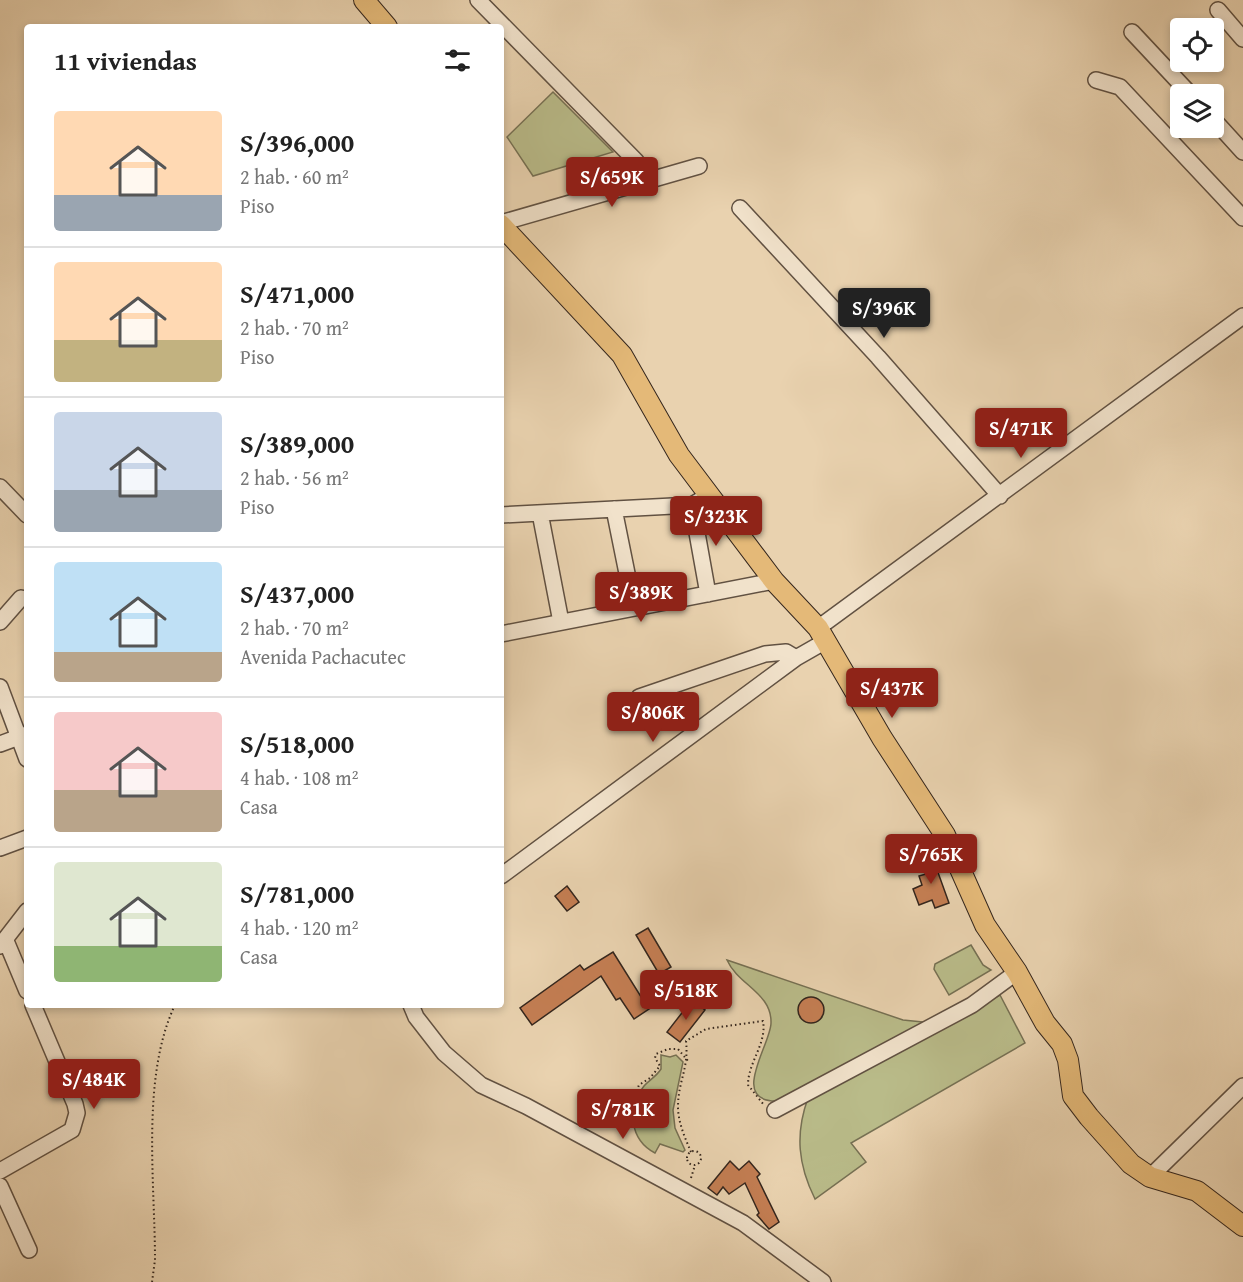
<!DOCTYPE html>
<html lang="es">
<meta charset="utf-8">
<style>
body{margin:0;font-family:"Gentium Book Plus",serif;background:#f2f2f2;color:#222;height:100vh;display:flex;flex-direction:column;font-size:22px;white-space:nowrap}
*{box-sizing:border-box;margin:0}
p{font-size:20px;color:#767676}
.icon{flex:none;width:33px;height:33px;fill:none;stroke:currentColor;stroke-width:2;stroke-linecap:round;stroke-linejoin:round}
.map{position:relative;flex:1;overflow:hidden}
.drawer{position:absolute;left:24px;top:24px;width:480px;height:984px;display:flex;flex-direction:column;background:#fff;border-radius:6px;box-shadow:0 3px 9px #0003}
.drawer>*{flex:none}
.buttons{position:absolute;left:1170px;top:18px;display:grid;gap:12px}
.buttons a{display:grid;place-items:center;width:54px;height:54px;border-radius:6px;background:#fff;box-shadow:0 3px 9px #0003;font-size:30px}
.price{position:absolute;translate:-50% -51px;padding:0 14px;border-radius:6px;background:#8f2418;color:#fff;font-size:20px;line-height:39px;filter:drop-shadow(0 2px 3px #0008)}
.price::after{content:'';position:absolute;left:50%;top:36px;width:18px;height:14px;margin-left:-9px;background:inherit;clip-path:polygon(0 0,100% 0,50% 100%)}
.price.active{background:#222;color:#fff}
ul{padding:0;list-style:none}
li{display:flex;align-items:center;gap:18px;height:150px;padding:0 30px}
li+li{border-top:2px solid #e0e0e0}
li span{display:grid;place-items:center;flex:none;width:168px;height:120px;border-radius:6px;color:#555}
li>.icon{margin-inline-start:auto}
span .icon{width:72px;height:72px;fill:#fffc;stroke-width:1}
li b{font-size:26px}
h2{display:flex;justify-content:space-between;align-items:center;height:72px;padding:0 30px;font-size:26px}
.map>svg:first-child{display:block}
.green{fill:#b9bb89;stroke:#767053;stroke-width:1.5}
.building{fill:#c47e53;stroke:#34261d;stroke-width:1.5}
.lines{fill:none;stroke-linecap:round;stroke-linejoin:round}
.minor-casing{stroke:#615142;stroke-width:18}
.major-casing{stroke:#34261d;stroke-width:22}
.path{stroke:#34261d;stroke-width:2;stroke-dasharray:1.5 3;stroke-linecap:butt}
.minor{stroke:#f1e2cb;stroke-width:15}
.major{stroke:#e4b978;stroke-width:20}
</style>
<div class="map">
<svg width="1243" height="1282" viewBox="0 0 1243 1282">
<rect width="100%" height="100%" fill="#e9d2af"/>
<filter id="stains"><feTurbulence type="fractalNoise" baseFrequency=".00333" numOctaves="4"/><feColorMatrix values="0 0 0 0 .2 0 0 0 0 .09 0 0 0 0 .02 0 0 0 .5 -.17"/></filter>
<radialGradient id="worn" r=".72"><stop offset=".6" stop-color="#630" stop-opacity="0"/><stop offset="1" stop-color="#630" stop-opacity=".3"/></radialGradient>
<path class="green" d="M553,92L613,152L533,176L507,137Z
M971,945L983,965L991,970L949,995L934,969L935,964Z
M727,960L903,1020L933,1023L776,1101C729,1101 771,1044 771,1023C772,993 738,985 727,960Z
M1000,995L1025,1043L851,1143L866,1162L815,1199C798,1165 795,1134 808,1098Z
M661,1055L670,1057L676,1055L683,1062L673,1110L675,1128L685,1150L683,1152L660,1144L655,1153C630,1140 626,1108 644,1086C649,1080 656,1077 661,1069Z"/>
<path class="building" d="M931,853L949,903L935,908L932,900L919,905L913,889L922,885L919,876L926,874L920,857Z
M567,886L579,902L567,911L555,896Z
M648,928L671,967L659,974L636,935Z
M613,952L643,1000L652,994L658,1003L634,1019L620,998L616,1000L601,976L532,1025L520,1008L580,965L584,970Z
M798 1010a13 13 0 1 1 26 0a13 13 0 1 1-26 0Z
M692,1000L705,1010L680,1042L667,1032Z
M730,1161L739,1170L749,1161L760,1174L757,1177L779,1222L769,1229L757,1215L759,1213L745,1183L729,1194L723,1187L717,1195L708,1188Z"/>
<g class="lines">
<defs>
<path id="minor" d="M478,0L636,161L650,180
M1218,10L1243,39
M1132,32L1190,94
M1096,80L1120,87L1243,218
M1214,120L1243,152
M740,208L878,357L1000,496
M501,223L699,166
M0,487L27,515
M692,505L708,594
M614,509L634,608
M540,513L561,622
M501,515L692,505L709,495
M0,622L21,598
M818,628L1243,316
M501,634L774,581
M0,687L27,759
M639,697L765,654L786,652L796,658
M0,744L27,734
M0,848L27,838
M501,876L796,658L824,642
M6,941L27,991
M0,946L27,911
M411,1005L416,1017L444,1053L481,1085L526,1106L743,1223L823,1282
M775,1110L972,1005L1017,972
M0,1171L72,1130L77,1113L75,1104L33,1005
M1150,1177L1243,1086
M0,1186L29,1250"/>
<path id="major" d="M364,0L387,27
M501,225L622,355L679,455L774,581L818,628L882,738L945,835L985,925L1017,972L1045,1023L1062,1044L1068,1060L1073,1096L1089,1117L1131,1164L1150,1177L1197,1191L1243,1226"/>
</defs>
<use href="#minor" class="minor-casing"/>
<use href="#major" class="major-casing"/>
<path class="path" d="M628,1128L624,1122L639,1085L650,1078L660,1066L655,1058L656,1054L668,1049H678L688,1061
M687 1158a7 7 0 1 1 14 0a7 7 0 1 1-14 0Z
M691,1152C685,1138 678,1122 678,1107C678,1081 689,1069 686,1041L706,1029L763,1021C767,1044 748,1062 748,1085L764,1105
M691,1178L695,1165
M152,1282L155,1260C155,1182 141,1076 175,1005"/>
<use href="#minor" class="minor"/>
<use href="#major" class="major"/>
</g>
<rect width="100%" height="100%" filter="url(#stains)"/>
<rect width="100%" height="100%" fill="url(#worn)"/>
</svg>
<div class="buttons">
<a><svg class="icon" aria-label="locate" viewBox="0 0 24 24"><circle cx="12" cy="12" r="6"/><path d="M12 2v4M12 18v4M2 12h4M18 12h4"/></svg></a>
<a><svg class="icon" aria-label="layers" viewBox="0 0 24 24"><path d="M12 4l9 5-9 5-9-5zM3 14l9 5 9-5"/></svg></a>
</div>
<b class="price" style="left:612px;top:208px">S/659K</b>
<b class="price active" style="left:884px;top:339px">S/396K</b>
<b class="price" style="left:1021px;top:459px">S/471K</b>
<b class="price" style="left:716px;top:547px">S/323K</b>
<b class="price" style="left:641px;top:623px">S/389K</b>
<b class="price" style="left:892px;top:719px">S/437K</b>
<b class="price" style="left:653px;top:743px">S/806K</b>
<b class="price" style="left:931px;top:885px">S/765K</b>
<b class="price" style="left:686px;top:1021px">S/518K</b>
<b class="price" style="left:94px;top:1110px">S/484K</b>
<b class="price" style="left:623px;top:1140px">S/781K</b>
<section class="drawer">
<h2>11 viviendas<svg class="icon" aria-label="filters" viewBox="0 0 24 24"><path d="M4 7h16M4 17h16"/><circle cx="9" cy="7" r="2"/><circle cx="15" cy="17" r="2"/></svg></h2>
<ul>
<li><span style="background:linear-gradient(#ffd9b3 70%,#9aa5b1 0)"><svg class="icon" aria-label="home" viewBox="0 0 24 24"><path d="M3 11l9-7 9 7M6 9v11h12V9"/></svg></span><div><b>S/396,000</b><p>2 hab. · 60 m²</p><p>Piso</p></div></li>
<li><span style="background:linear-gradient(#ffd9b3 65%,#c2b280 0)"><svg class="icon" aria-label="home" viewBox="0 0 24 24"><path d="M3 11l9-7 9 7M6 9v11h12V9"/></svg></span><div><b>S/471,000</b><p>2 hab. · 70 m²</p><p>Piso</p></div></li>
<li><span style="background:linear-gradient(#c9d6e8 65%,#9aa5b1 0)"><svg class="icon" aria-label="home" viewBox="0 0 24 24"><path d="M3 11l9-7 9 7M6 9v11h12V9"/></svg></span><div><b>S/389,000</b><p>2 hab. · 56 m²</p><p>Piso</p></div></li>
<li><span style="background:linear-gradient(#bfe0f5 75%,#b9a48a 0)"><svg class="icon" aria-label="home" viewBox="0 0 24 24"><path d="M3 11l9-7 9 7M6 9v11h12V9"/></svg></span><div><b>S/437,000</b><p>2 hab. · 70 m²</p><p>Avenida Pachacutec</p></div></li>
<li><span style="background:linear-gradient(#f6c9c9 65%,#b9a48a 0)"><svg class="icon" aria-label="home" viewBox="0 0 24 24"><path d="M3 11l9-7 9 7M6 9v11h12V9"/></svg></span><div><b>S/518,000</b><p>4 hab. · 108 m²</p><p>Casa</p></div></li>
<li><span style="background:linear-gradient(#dfe7d0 70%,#8fb573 0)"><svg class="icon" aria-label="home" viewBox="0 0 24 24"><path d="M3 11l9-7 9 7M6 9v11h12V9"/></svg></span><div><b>S/781,000</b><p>4 hab. · 120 m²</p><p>Casa</p></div></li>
</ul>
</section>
</div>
